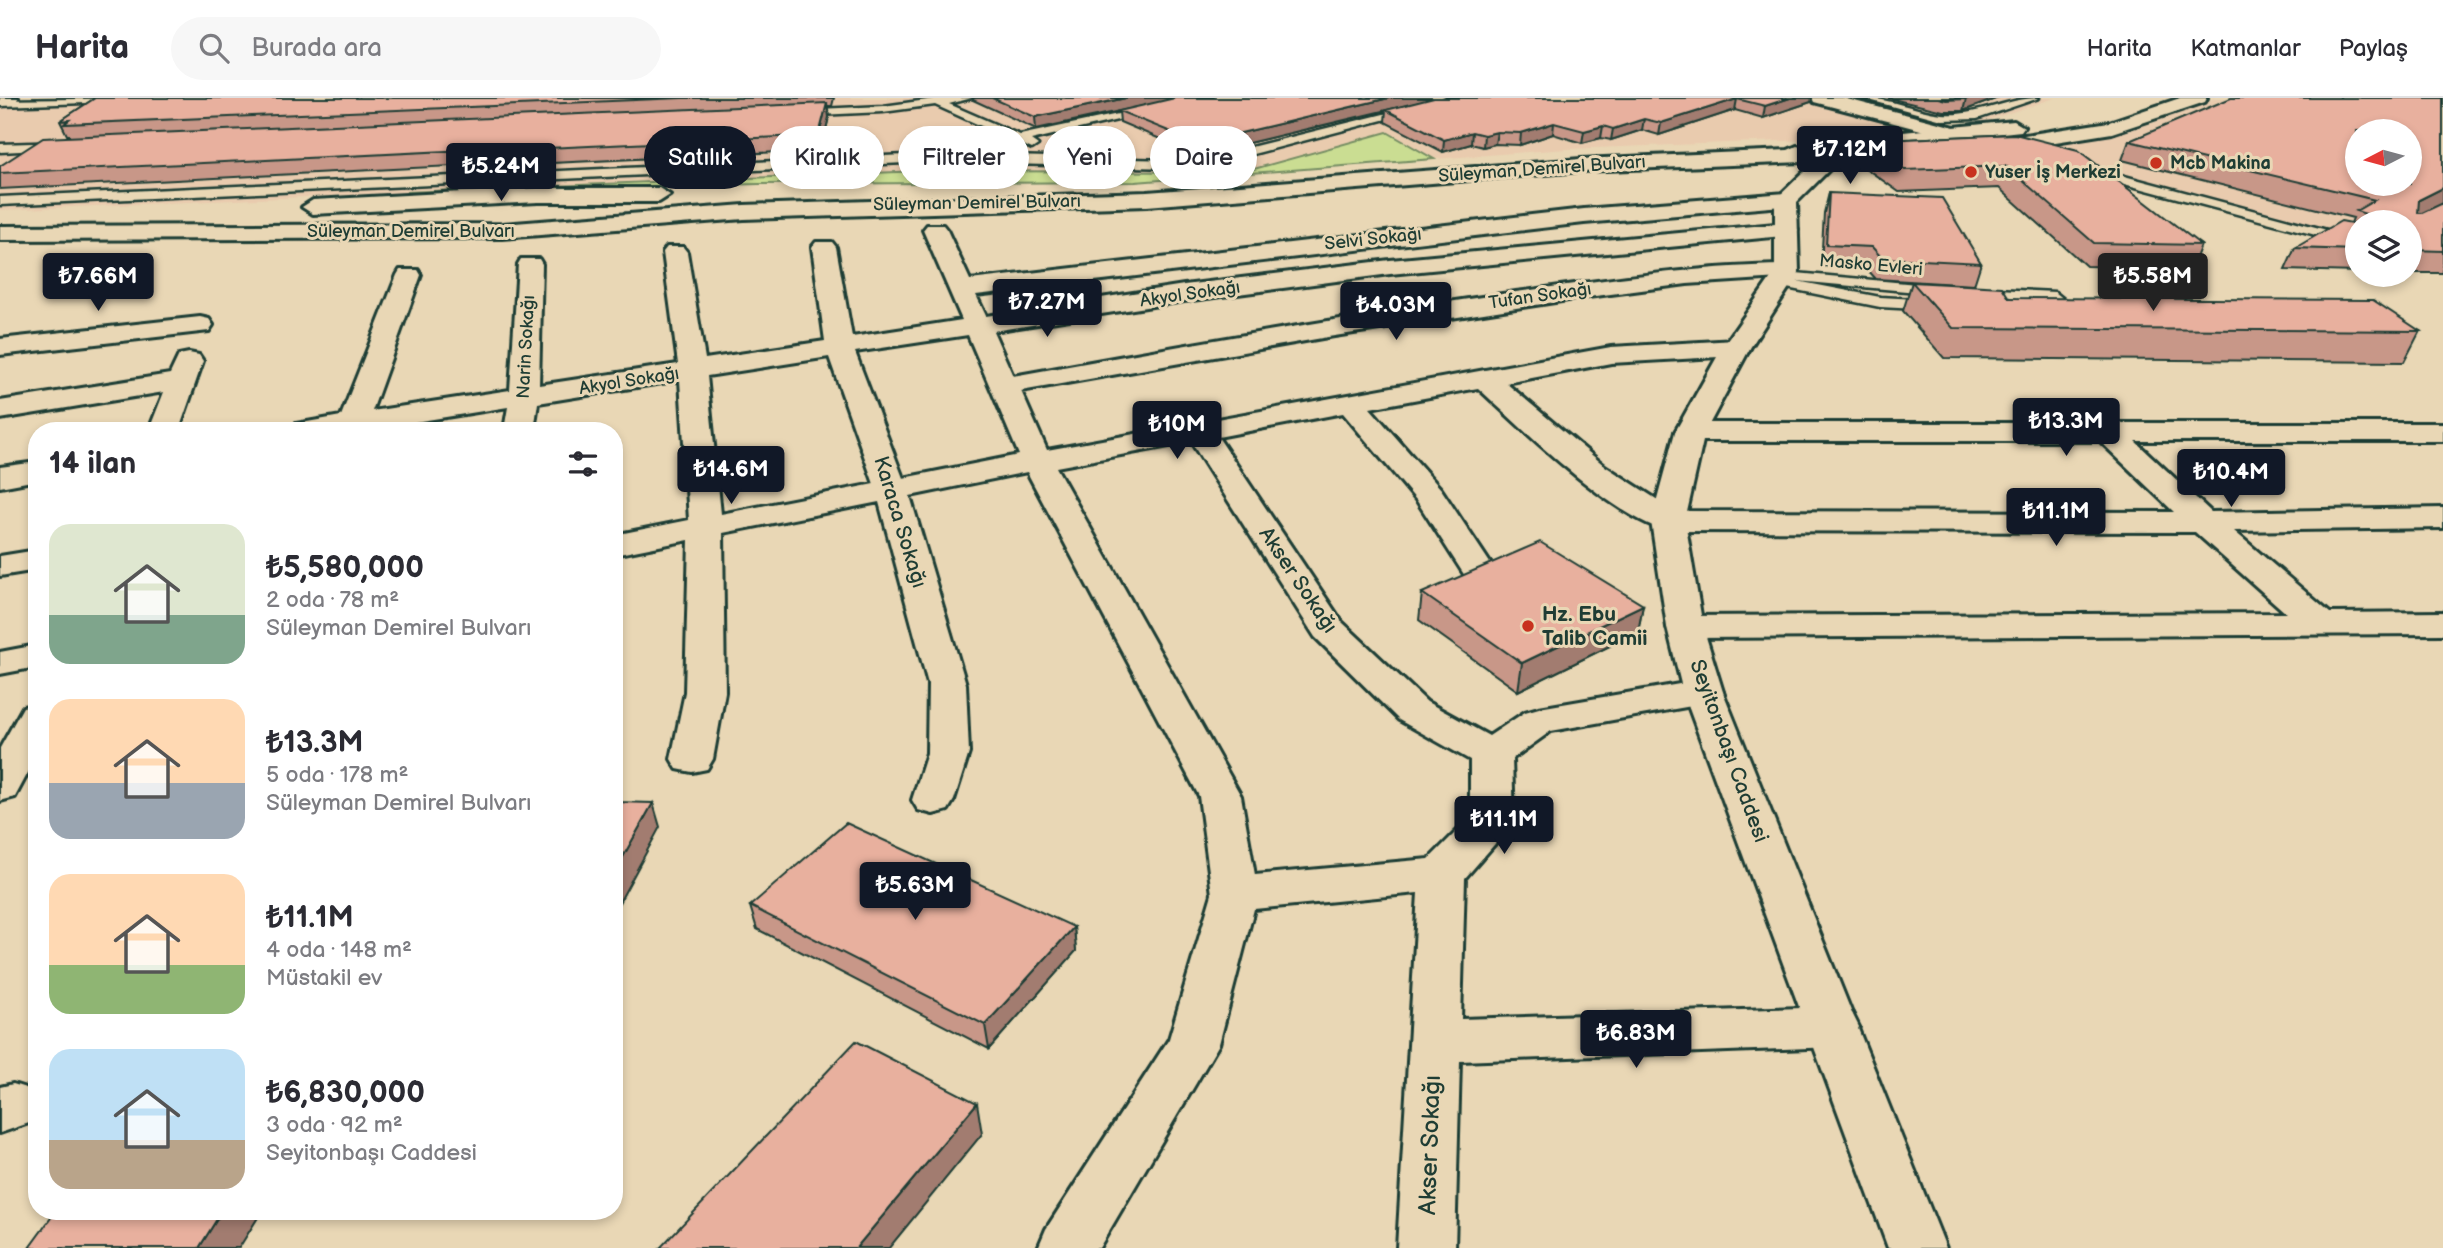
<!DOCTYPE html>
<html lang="tr">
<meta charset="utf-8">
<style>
body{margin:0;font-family:"Balsamiq Sans",sans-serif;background:#f7f7f7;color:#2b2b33;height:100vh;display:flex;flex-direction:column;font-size:26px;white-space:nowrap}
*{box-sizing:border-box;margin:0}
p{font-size:23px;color:#7c7c81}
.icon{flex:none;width:38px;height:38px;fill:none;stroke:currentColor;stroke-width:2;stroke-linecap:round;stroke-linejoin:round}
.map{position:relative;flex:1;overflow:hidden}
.drawer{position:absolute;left:28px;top:324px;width:595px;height:798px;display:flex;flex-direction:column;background:#fff;border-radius:28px;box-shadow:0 4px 10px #0003}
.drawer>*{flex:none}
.top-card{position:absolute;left:644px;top:28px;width:665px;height:63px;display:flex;gap:14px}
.needle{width:46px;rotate:264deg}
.tools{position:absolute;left:2345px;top:21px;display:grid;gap:14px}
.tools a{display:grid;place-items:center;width:77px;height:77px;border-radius:50%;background:#fff;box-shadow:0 4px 10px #0003;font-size:35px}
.price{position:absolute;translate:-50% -60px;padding:0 16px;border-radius:7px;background:#111827;color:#fff;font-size:23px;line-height:46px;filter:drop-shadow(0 2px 4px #0008)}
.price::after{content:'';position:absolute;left:50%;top:42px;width:21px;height:16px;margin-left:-10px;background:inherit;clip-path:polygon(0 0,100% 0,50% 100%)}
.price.on{background:#222;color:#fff}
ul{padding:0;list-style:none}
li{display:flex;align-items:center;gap:21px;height:175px;padding:0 21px}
li span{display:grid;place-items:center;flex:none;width:196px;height:140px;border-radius:21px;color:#555}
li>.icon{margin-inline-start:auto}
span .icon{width:84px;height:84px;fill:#fffc;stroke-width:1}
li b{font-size:30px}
h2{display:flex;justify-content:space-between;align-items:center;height:84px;padding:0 21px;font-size:30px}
.chip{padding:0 24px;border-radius:32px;background:#fff;box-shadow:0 4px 10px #0003;font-size:24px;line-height:63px}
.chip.on{background:#111827;color:#fff}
header{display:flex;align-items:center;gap:42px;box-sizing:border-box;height:98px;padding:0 35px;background:#fff;border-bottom:2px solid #e1e1e2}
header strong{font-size:33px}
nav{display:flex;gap:38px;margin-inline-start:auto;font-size:24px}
.search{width:490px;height:63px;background:#f7f7f7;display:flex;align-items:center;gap:18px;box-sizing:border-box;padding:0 24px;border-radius:38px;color:#7c7c81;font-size:26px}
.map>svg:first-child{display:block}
.built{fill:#e9cbae;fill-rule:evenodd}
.green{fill:#cadd92;stroke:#748d63;stroke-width:2}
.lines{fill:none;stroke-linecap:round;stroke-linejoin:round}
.lane-casing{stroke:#1f3d34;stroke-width:5}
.street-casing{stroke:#1f3d34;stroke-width:6}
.secondary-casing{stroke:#1f3d34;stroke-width:6}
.lane{fill:#e9d7b5;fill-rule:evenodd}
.street{fill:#e9d7b5;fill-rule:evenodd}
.secondary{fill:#e9d7b5;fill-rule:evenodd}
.wall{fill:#c89788;stroke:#1f3d34;stroke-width:2}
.shaded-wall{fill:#a27b6f;stroke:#1f3d34;stroke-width:2}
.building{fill:#e8b09e;stroke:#1f3d34;stroke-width:2;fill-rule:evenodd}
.poi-dot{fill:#c8321e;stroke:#e9d7b5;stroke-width:2.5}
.labels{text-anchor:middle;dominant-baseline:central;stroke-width:6;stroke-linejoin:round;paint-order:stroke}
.far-poi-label{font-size:18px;font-weight:bold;fill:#1f3d34;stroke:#e9d7b5;text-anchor:start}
.far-street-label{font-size:18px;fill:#1f3d34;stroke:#e9d7b5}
.street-label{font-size:21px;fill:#1f3d34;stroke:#e9d7b5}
.poi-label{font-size:21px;font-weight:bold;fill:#1f3d34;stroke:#e9d7b5;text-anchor:start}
.near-street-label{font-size:24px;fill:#1f3d34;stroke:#e9d7b5}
</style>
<header>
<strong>Harita</strong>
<div class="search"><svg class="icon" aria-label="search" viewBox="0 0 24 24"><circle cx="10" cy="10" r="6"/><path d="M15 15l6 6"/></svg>Burada ara</div>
<nav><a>Harita</a><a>Katmanlar</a><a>Paylaş</a></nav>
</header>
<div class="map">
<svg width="2443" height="1150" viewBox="0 0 2443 1150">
<rect width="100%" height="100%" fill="#e9d7b5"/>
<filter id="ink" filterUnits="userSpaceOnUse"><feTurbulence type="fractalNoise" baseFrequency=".0143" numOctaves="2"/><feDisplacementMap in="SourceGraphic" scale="14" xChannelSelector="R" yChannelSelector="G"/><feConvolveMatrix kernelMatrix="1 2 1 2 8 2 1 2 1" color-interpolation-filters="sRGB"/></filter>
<g filter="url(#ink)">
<path class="built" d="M43,0H1807L1876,18L1892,23L1906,34L1891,39L1567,51L1434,61L1386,34L1243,74L922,73L0,112V11Z
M1857,0H2055L1985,23L1946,22Z
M2215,0H2443L2410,124H2357V143L2016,53L2153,25ZM2357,33H2410V86H2357Z"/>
<path class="green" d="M1387,34L1434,61L1135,84L760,86L407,94L922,73L1243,74Z"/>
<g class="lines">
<defs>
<path id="lane" d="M149,0L144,3L0,8V2Z
M942,0H972L949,6L1020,37L1193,0H1213L1031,42L1038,47L1032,51L935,7L883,14L797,18L791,15L797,12L883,8Z
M1448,0H1466L1215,66L1172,70L927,64L0,107V99L927,56L1172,62L1215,58Z
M1862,0C1890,0 1915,13 1942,16C1977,19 2006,0 2039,0L1977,21L1942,22Z
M64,44V50L60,51L0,54V46Z
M2083,67L2357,140V148L2079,74L2077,71Z
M1785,174L1939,188L1946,192L1939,196L1797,183L1880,199L1935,202L1943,207L1935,212L1880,209L1777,188L1775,185L1780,181L1778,178Z
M1977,190L2055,194L2081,215L2073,220L2059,217L2056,214L2059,211L2051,202L1972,197L1970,194Z"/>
<path id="street" d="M1812,0H1843L1966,32L1969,36L1959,42L1814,4Z
M1786,95L1794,97L1797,102L1794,107L1584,125L976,197L986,218L1184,187L1390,162L1786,125L1794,127L1798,132L1794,137L1390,176L1184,203L993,233L1013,278C1176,248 1338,220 1502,196C1597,183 1691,168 1787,167L1796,169L1799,174L1796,179L1687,186L1588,199L1328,239L1021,293L1047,352L1611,249L1736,242L1746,244L1750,250L1746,256L1736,258L1611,265L1506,285L1605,368L1675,413L2174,414L2100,343H1690L1679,340L1675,334L1679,328L1690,325H2443V343H2135L2211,414L2443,410V430L2234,433L2330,515L2443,514V536L1685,540L1672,537L1667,529L1672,521L1685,518L2286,515L2195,434L1668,433C1611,419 1523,331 1478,290L1370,310L1441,391L1494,471L1489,478L1477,481L1465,478L1417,403L1343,315L1218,339L1342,524L1427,604L1489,638L1525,614L1539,610L1703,582L1717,586L1723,594L1717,602L1703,606L1551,633L1512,661L1514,724L1465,780L1461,921L1834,909L1852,915L1859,929L1852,943L1834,949L1460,963L1455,1150H1397L1418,795L1254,811L1219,946L1099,1150H1038L1046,1131L1169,941L1212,796L1199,698L1027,374L910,398L966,586L969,655L954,702L948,712L933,716L918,712L912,702L927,655L928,586L879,404L723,435L725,594L713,661L707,671L692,674L677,671L671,661L685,594L689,442L614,457V437L689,422L680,282L538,305L534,332H504L508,309L365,332H292L296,326L341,318L397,177L400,172H418L421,177L372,313L510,292L518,166L521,161H539L542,166L539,287L678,266L663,154L667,149H683L687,154L705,261L825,243L812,149L816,144H832L836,149L852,239L962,222L923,132L927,127H943L947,132L970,182L1584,111ZM968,237L1019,357L903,380L855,254ZM829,259L874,386L721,416L707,278ZM1191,344L1315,539L1399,622L1470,662V720L1429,761L1255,777L1241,698L1056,369Z
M200,219L209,221L213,227L209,233L0,257V241Z
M189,255L199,257L203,263L179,332H149L164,294L0,321V303L170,276L179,257Z
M37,364V382L0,389V369Z
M37,452V472L0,478V458Z
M37,547V569L0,576V554Z
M37,606V658L15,699L0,703V650L23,609Z
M13,986L32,992C38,1004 38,1012 32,1024L0,1035V989Z"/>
<path id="secondary" d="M0,0H18L16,4L0,8Z
M2180,0H2207L2205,4L2112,35L1986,55L1976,49L1986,43L2109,24Z
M2014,23L2024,29L2021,33L1883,48L1873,42L1883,36Z
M1912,47L1919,49L1922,53L1919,57L1824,63L1830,71L1797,104L1799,174L1750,250L1705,334L1685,423L1703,529L1723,594L1946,1150H1888L1683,594L1667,529L1651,423L1675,334L1722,250L1775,174V102L1808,70L1804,64L1581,73L1147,108L744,121L502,140L0,142V128L502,126L744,107L1147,94L1581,61L1788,52L1797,48L1808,51Z
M538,90H659L670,97L659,104H538L313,116L302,109L313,102Z"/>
</defs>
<use href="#lane" class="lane-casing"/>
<use href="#street" class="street-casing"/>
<use href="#secondary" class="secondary-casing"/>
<use href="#lane" class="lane"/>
<use href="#street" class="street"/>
<use href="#secondary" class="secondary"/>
</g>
<path class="wall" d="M95,0H834L832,8H827L829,19L821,52L491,68V66L0,91V68L69,38V37H67L60,23Z
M973,0H1812L1811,4L1763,20L1735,12L1659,37L1642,32L1611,42L1601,40L1582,45L1553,36L1520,47L1495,46L1483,49L1471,46L1443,54L1385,24L1386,12L1396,10L1198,57L1120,24L1119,13L1036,31L973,2Z
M1888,0H1998L1963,13H1943Z
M2443,0V175H2410V124H2357V174L2285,172L2295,150L2351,125L2353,120L2122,62L2129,43Z
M2015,36L2201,147L2192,170L2086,168L1999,90L1899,94L1857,64L1862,43Z
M1829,95L1981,165L1974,187L1876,181L1866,170L1821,168L1824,115Z
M1912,184L2009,200L2420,233L2404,264L1944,260L1903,213Z
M1422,495L1643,507L1638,534L1518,593L1419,522Z
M750,808L1074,829L1076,853L989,951L757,831Z"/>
<path class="shaded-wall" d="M1126,0H1180L1036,31L1035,19Z
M1389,0H1437L1198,57V45Z
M1790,0H1812L1811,4L1763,20L1765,8Z
M1969,0H1998L1963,13L1966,1Z
M1737,1L1735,12L1659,37L1661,25Z
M827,5L829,19L821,52L819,37Z
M1644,21L1642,32L1611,42L1613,31Z
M1554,25L1553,36L1520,47L1521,35Z
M1603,28L1601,40L1582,45L1584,33Z
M1472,34L1471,46L1443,54L1444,42Z
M1497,34L1495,46L1483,49L1484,37Z
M2443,90V106L2409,123L2419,102Z
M1643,507L1638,534L1518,593L1522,565Z
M653,705L660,729L614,814V775Z
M1074,829L1076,853L989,951L985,927Z
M977,1005L982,1036L889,1150H856Z
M222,1113H262L239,1150H199Z"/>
<path class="building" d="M95,0H682L64,26L69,22L60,23Z
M992,0H1126L1035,19Z
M1175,0H1389L1198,45L1119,13Z
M1434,0H1790L1765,8L1737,1L1661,25L1644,21L1613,31L1603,28L1584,33L1554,25L1521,35L1497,34L1484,37L1472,34L1444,42L1386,12Z
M1938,0H1969L1966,1L1946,2Z
M2231,0H2443V90L2419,102L2418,115H2422L2443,105V153L2410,152V124H2369V117L2356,113L2375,102L2129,43ZM2357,33H2410V86H2357Z
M827,5L819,37L487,53L489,51L0,75V68L43,40Z
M2015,36L2078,52L2201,147L2094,145L2006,68L1905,72L1862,43Z
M1829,95L1942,100L1981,165L1882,160L1872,149L1826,147Z
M2341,123L2357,126V152L2295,150Z
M1912,184L2002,189L2009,200L2373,202L2420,233L1953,230Z
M1540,444L1643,507L1522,565L1422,495Z
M614,704L653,705L614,775Z
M846,725L1074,829L985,927L750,808Z
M856,943L977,1005L856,1150H660Z
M56,1113H222L199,1150H29Z"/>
</g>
<g class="poi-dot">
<circle cx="2156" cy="65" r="7"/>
<circle cx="1971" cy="74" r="7"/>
<circle cx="1528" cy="528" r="7"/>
</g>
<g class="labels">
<g class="far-poi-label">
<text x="2170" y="65">Mcb Makina</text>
<text x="1985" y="74">Yuser İş Merkezi</text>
</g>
<g class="far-street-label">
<text transform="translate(1542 71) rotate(-4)">Süleyman Demirel Bulvarı</text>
<text transform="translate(977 105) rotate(-1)">Süleyman Demirel Bulvarı</text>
<text x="411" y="133">Süleyman Demirel Bulvarı</text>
<text transform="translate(1373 141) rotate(-6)">Selvi Sokağı</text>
<text transform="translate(1871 167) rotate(5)">Masko Evleri</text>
<text transform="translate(1190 196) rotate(-8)">Akyol Sokağı</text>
<text transform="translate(1540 198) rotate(-8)">Tufan Sokağı</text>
<text transform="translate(526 249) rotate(-87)">Narin Sokağı</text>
<text transform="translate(629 283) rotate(-9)">Akyol Sokağı</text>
</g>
<g class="street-label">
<text transform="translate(900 424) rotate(73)">Karaca Sokağı</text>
<text transform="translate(1298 482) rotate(56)">Akser Sokağı</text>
<text transform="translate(1729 653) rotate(70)">Seyitonbaşı Caddesi</text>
</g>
<g class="poi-label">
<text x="1542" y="516">Hz. Ebu<tspan x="1542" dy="24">Talib Camii</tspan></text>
</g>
<g class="near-street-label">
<text transform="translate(1430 1047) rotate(-88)">Akser Sokağı</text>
</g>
</g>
</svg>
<div class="tools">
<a><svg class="needle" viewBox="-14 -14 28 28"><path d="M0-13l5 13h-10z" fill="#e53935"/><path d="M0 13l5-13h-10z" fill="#7c7c81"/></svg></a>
<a><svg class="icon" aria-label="layers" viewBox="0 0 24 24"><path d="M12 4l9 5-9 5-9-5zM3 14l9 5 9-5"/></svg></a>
</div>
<b class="price" style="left:1850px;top:88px">₺7.12M</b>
<b class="price" style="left:501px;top:105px">₺5.24M</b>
<b class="price" style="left:98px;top:215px">₺7.66M</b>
<b class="price on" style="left:2153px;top:215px">₺5.58M</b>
<b class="price" style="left:1047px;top:241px">₺7.27M</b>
<b class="price" style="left:1396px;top:244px">₺4.03M</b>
<b class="price" style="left:2066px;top:360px">₺13.3M</b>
<b class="price" style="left:1177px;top:363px">₺10M</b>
<b class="price" style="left:731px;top:408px">₺14.6M</b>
<b class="price" style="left:2231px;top:411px">₺10.4M</b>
<b class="price" style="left:2056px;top:450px">₺11.1M</b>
<b class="price" style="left:1504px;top:758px">₺11.1M</b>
<b class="price" style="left:915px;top:824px">₺5.63M</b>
<b class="price" style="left:1636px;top:972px">₺6.83M</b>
<div class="top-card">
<a class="chip on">Satılık</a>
<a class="chip">Kiralık</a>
<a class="chip">Filtreler</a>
<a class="chip">Yeni</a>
<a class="chip">Daire</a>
</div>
<section class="drawer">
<h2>14 ilan<svg class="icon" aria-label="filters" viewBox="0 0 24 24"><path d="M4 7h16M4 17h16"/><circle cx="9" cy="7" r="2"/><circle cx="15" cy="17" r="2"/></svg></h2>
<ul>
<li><span style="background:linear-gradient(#dfe7d0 65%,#7fa58c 0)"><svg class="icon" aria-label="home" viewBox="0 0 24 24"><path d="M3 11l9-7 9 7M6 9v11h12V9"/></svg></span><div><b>₺5,580,000</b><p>2 oda · 78 m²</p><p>Süleyman Demirel Bulvarı</p></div></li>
<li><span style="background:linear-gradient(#ffd9b3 60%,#9aa5b1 0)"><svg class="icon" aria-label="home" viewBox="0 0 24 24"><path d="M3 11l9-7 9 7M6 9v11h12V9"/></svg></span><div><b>₺13.3M</b><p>5 oda · 178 m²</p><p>Süleyman Demirel Bulvarı</p></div></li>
<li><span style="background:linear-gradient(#ffd9b3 65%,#8fb573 0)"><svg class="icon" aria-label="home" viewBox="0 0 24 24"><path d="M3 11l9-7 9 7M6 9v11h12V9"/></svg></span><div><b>₺11.1M</b><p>4 oda · 148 m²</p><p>Müstakil ev</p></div></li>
<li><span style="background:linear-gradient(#bfe0f5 65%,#b9a48a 0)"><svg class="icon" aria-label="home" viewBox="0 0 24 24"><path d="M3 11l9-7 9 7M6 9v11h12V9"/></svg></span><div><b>₺6,830,000</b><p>3 oda · 92 m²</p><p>Seyitonbaşı Caddesi</p></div></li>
</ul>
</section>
</div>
